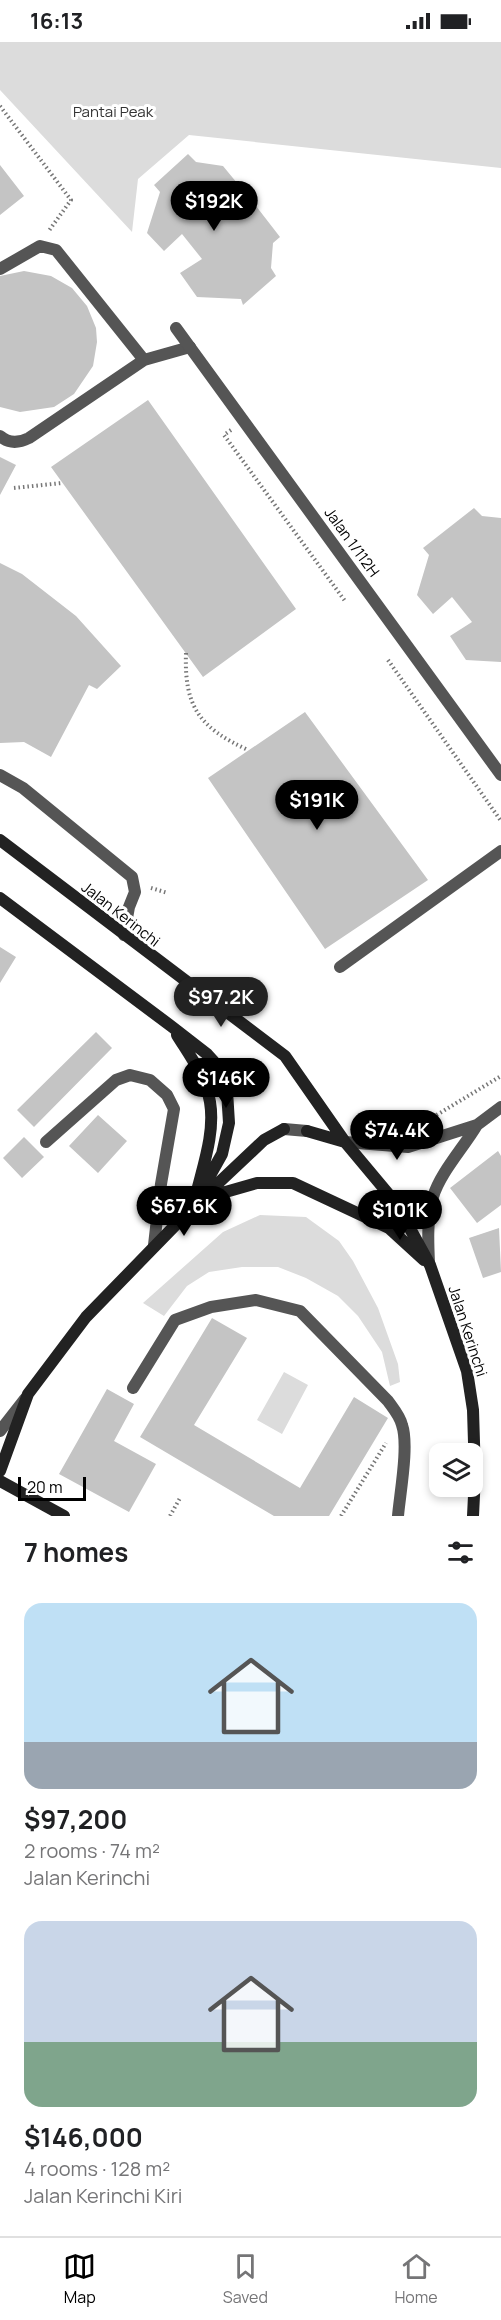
<!DOCTYPE html>
<meta charset="utf-8">
<style>
body{margin:0;font-family:Manrope,sans-serif;background:#f6f6f6;color:#202124;height:100vh;display:flex;flex-direction:column;font-size:22px;white-space:nowrap}
*{box-sizing:border-box;margin:0}
p{font-size:20px;color:#757577}
.icon{flex:none;width:33px;height:33px;fill:none;stroke:currentColor;stroke-width:2;stroke-linecap:round;stroke-linejoin:round}
.map{position:relative;height:1474px;overflow:hidden}
.details{display:flex;flex-direction:column;background:#fff;flex:1}
.details>*{flex:none}
.controls{position:absolute;left:429px;top:1401px;display:grid;gap:12px}
.controls a{display:grid;place-items:center;width:54px;height:54px;border-radius:12px;background:#fff;box-shadow:0 3px 9px #0003;font-size:30px}
.scale{position:absolute;left:18px;bottom:15px;width:68px;box-sizing:border-box;padding-left:6px;border:3px solid #000;border-top:0;font-size:16px;line-height:21px;white-space:nowrap;color:#000;-webkit-text-stroke:4px #fff;paint-order:stroke}
.price{position:absolute;translate:-50% -51px;padding:0 14px;border-radius:21px;background:#000;color:#fff;font-size:20px;line-height:39px;filter:drop-shadow(0 2px 3px #0008)}
.price::after{content:'';position:absolute;left:50%;top:36px;width:18px;height:14px;margin-left:-9px;background:inherit;clip-path:polygon(0 0,100% 0,50% 100%)}
.price.selected{background:#222;color:#fff}
ul{padding:0;list-style:none}
li{display:grid;align-content:center;gap:12px;height:318px;padding:0 24px}
li span{display:grid;place-items:center;height:186px;border-radius:18px;color:#555}
li>.icon{margin-inline-start:auto}
span .icon{width:108px;height:108px;fill:#fffc;stroke-width:1}
li b{font-size:26px}
h2{display:flex;justify-content:space-between;align-items:center;height:72px;padding:0 24px;font-size:26px}
.status{display:flex;justify-content:space-between;align-items:center;height:42px;padding:0 30px;background:#fff;direction:ltr}
.status svg{height:16px;fill:currentColor}
.tabs{display:flex;justify-content:space-around;align-items:center;height:84px;border-top:2px solid #e0e0e0;background:#fff;font-size:16px;color:#757577}
.tabs a{display:grid;justify-items:center;gap:3px}
.tabs .selected{color:#000}
.map>svg:first-child{display:block}
.green{fill:#dcdcdc}
.building{fill:#c4c4c4}
.lines{fill:none;stroke-linecap:round;stroke-linejoin:round}
.path{stroke:#777;stroke-width:4;stroke-dasharray:1.5 3;stroke-linecap:butt}
.service{stroke:#555;stroke-width:12}
.minor{stroke:#555;stroke-width:12}
.tertiary{stroke:#555;stroke-width:12}
.secondary{stroke:#222;stroke-width:12}
.labels{text-anchor:middle;dominant-baseline:central;stroke-width:6;stroke-linejoin:round;paint-order:stroke}
.park-label{font-size:15px;fill:#333;stroke:#fff}
.street-label{font-size:15px;fill:#000;stroke:#fff}
</style>
<div class="status"><b>16:13</b><svg viewBox="0 0 49 12"><path d="M0 12V9h3v3zM5 12V6h3v6zM10 12V3h3v9zM15 12V0h3v12zM26 1h20v11H26zM47 4h2v5h-2z"/></svg></div>
<div class="map">
<svg width="501" height="1474" viewBox="0 0 501 1474">
<rect width="100%" height="100%" fill="#fff"/>
<path class="green" d="M0,0H501V126L189,93L138,137L132,190L0,48Z
M260,1173L306,1175L339,1199L353,1219L378,1266L398,1322L400,1340L390,1344L382,1310L358,1274L338,1254L306,1236L278,1225H242L209,1230L187,1244L164,1274L143,1261L223,1190Z
M284,1330L308,1343L282,1392L257,1378Z"/>
<path class="building" d="M188,112L196,120L223,124L242,147L224,160L238,177L256,164L280,195L273,201L271,226L276,234L243,263L241,257L197,255L180,231L202,217L182,192L164,209L147,191L160,150L154,143Z
M0,123L24,154L0,173Z
M24,229L51,234L72,246L87,264L96,286L97,300L93,324L74,352L54,365L20,370L0,365V234Z
M148,358L296,567L203,635L51,425Z
M0,415L16,423L0,453Z
M474,466L482,474L501,476V620L466,618L450,594L472,580L452,555L433,572L417,553L429,513L423,506Z
M0,521L22,532L76,574L121,624L97,647L89,643L51,715L24,700L0,701Z
M305,670L428,838L325,907L208,736Z
M0,905L16,915L0,941Z
M96,990L112,1006L34,1085L17,1068Z
M98,1073L127,1099L98,1131L69,1104Z
M24,1095L44,1115L22,1136L3,1116Z
M498,1109L501,1114V1163L477,1181L450,1146Z
M499,1186L501,1230L483,1236L469,1196Z
M212,1276L247,1296L194,1383L300,1446L354,1355L388,1376L329,1474H274L140,1395Z
M107,1347L134,1362L114,1399L156,1422L129,1470L59,1432Z"/>
<g class="lines">
<path class="path" d="M0,64L71,158L48,190
M231,388L224,393L345,559
M14,446L62,441
M186,611C184,665 200,686 248,708
M388,618L501,779
M151,846L168,851
M425,1080L501,1034
M170,1474L180,1456
M341,1474L386,1401"/>
<path class="service" d="M0,227L40,204L56,208L144,318
M0,394C9,402 19,401 29,396L144,318L190,305
M0,733L23,746L132,835L135,850L129,865L124,893
M340,925L501,809
M46,1100L116,1038L130,1033L150,1038L167,1053L174,1067L161,1142L154,1203
M133,1346L175,1278L211,1265L256,1258L300,1269L388,1359C393,1366 400,1374 402,1383C409,1403 400,1451 398,1474"/>
<path class="minor" d="M176,286L501,733
M345,1100L408,1105L477,1083L501,1065
M429,1221C428,1199 427,1177 433,1155C440,1131 464,1105 477,1083"/>
<path class="tertiary" d="M284,1087L307,1089
M0,1389L25,1357"/>
<path class="secondary" d="M0,798L285,1014L345,1100L396,1161L430,1223L467,1329L473,1368L475,1433L473,1474
M0,856L171,984L207,1012L226,1033L229,1081L222,1112L198,1155
M177,993C190,1014 206,1035 210,1060C215,1089 204,1121 197,1149
M307,1089L345,1100
M203,1160L222,1151L257,1141H293L389,1186L424,1218
M0,1429L28,1352L86,1275L194,1164L264,1098L284,1087
M0,1439L64,1474"/>
</g>
<g class="labels">
<g class="park-label">
<text x="113" y="69">Pantai Peak</text>
</g>
<g class="street-label">
<text transform="translate(352 500) rotate(54)">Jalan 1/112H</text>
<text transform="translate(121 872) rotate(38)">Jalan Kerinchi</text>
<text transform="translate(468 1289) rotate(72)">Jalan Kerinchi</text>
</g>
</g>
</svg>
<div class="controls">
<a><svg class="icon" aria-label="layers" viewBox="0 0 24 24"><path d="M12 4l9 5-9 5-9-5zM3 14l9 5 9-5"/></svg></a>
</div>
<div class="scale">20 m</div>
<b class="price" style="left:214px;top:190px">$192K</b>
<b class="price" style="left:317px;top:789px">$191K</b>
<b class="price selected" style="left:221px;top:986px">$97.2K</b>
<b class="price" style="left:226px;top:1067px">$146K</b>
<b class="price" style="left:397px;top:1119px">$74.4K</b>
<b class="price" style="left:184px;top:1195px">$67.6K</b>
<b class="price" style="left:400px;top:1199px">$101K</b>
</div>
<section class="details">
<h2>7 homes<svg class="icon" aria-label="filters" viewBox="0 0 24 24"><path d="M4 7h16M4 17h16"/><circle cx="9" cy="7" r="2"/><circle cx="15" cy="17" r="2"/></svg></h2>
<ul>
<li><span style="background:linear-gradient(#bfe0f5 75%,#9aa5b1 0)"><svg class="icon" aria-label="home" viewBox="0 0 24 24"><path d="M3 11l9-7 9 7M6 9v11h12V9"/></svg></span><div><b>$97,200</b><p>2 rooms · 74 m²</p><p>Jalan Kerinchi</p></div></li>
<li><span style="background:linear-gradient(#c9d6e8 65%,#7fa58c 0)"><svg class="icon" aria-label="home" viewBox="0 0 24 24"><path d="M3 11l9-7 9 7M6 9v11h12V9"/></svg></span><div><b>$146,000</b><p>4 rooms · 128 m²</p><p>Jalan Kerinchi Kiri</p></div></li>
</ul>
</section>
<nav class="tabs">
<a class="selected"><svg class="icon" aria-label="map" viewBox="0 0 24 24"><path d="M3 6l6-2 6 2 6-2v14l-6 2-6-2-6 2zM9 4v14M15 6v14"/></svg>Map</a>
<a><svg class="icon" aria-label="saved" viewBox="0 0 24 24"><path d="M7 4h10v16l-5-4-5 4z"/></svg>Saved</a>
<a><svg class="icon" aria-label="home" viewBox="0 0 24 24"><path d="M3 11l9-7 9 7M6 9v11h12V9"/></svg>Home</a>
</nav>
